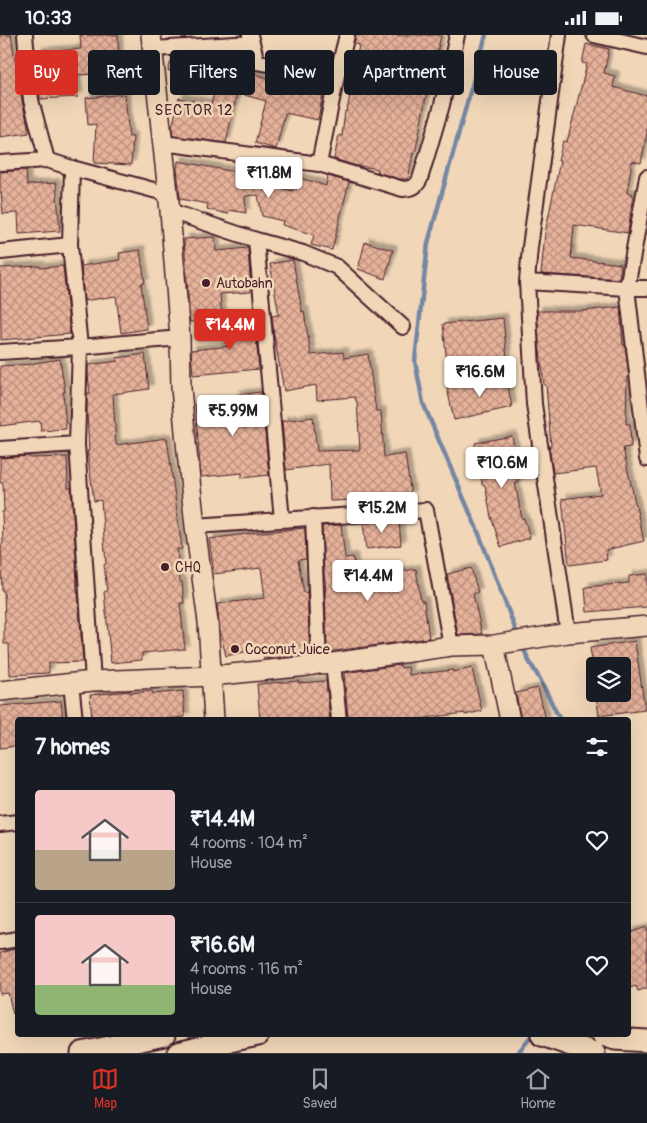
<!DOCTYPE html>
<meta charset="utf-8">
<style>
body{margin:0;font-family:Pangolin,sans-serif;background:#20242c;color:#f1f3f6;height:100vh;display:flex;flex-direction:column;font-size:19px;white-space:nowrap}
*{box-sizing:border-box;margin:0}
p{font-size:16px;color:#9ea1a6}
.icon{flex:none;width:28px;height:28px;fill:none;stroke:currentColor;stroke-width:2;stroke-linecap:round;stroke-linejoin:round}
.map{position:relative;flex:1;overflow:hidden}
.side{position:absolute;left:15px;top:682px;width:616px;height:320px;display:flex;flex-direction:column;background:#171b24;border-radius:5px;box-shadow:0 5px 20px #0002}
.side>*{flex:none}
.banner{position:absolute;left:15px;top:15px;width:618px;height:45px;display:flex;gap:10px}
.buttons{position:absolute;left:586px;top:622px;display:grid;gap:10px}
.buttons a{display:grid;place-items:center;width:45px;height:45px;border-radius:5px;background:#171b24;box-shadow:0 5px 20px #0002;font-size:25px}
.price{position:absolute;translate:-50% -42px;padding:0 11px;border-radius:5px;background:#fff;color:#222;font-size:16px;line-height:32px;filter:drop-shadow(0 1px 2px #0008)}
.price::after{content:'';position:absolute;left:50%;top:30px;width:15px;height:11px;margin-left:-8px;background:inherit;clip-path:polygon(0 0,100% 0,50% 100%)}
.price.on{background:#d93025;color:#fff}
ul{padding:0;list-style:none}
li{display:flex;align-items:center;gap:15px;height:125px;padding:0 20px}
li+li{border-top:1px solid #363941}
li span{display:grid;place-items:center;flex:none;width:140px;height:100px;border-radius:5px;color:#555}
li>.icon{margin-inline-start:auto}
span .icon{width:60px;height:60px;fill:#fffc;stroke-width:1}
li b{font-size:21px}
h2{display:flex;justify-content:space-between;align-items:center;height:60px;padding:0 20px;font-size:21px}
.chip{padding:0 18px;border-radius:5px;background:#171b24;box-shadow:0 5px 20px #0002;font-size:18px;line-height:45px}
.chip.on{background:#d93025;color:#fff}
.status{display:flex;justify-content:space-between;align-items:center;height:35px;padding:0 25px;background:#171b24;direction:ltr}
.status svg{height:14px;fill:currentColor}
.dock{display:flex;justify-content:space-around;align-items:center;height:70px;border-top:1px solid #363941;background:#171b24;font-size:14px;color:#9ea1a6}
.dock a{display:grid;justify-items:center;gap:2px}
.dock .on{color:#d93025}
.map>svg:first-child{display:block}
.lines{fill:none;stroke-linecap:round;stroke-linejoin:round}
.stream{stroke:#7687a3;stroke-width:4.5}
.building{fill:url(#building-cross-hatch);stroke:#4a1f2b;filter:url(#shadow)}
.street-casing{stroke:#4a1f2b;stroke-width:18}
.secondary-casing{stroke:#4a1f2b;stroke-width:22}
.primary-casing{stroke:#4a1f2b;stroke-width:25}
.street{stroke:#f1d7b8;stroke-width:14}
.secondary{stroke:#f1d7b8;stroke-width:19}
.primary{stroke:#f1d7b8;stroke-width:21}
.poi-dot{fill:#4a1f2b;stroke:#f1d7b8;stroke-width:2}
.labels{text-anchor:middle;dominant-baseline:central;stroke-width:5;stroke-linejoin:round;paint-order:stroke}
.poi-label{font-size:14px;fill:#4a1f2b;stroke:#f1d7b8;text-anchor:start}
.neighbourhood-label{font-size:15px;letter-spacing:1px;fill:#4a1f2b;stroke:#f1d7b8}
</style>
<div class="status"><b>10:33</b><svg viewBox="0 0 49 12"><path d="M0 12V9h3v3zM5 12V6h3v6zM10 12V3h3v9zM15 12V0h3v12zM26 1h20v11H26zM47 4h2v5h-2z"/></svg></div>
<div class="map">
<svg width="647" height="1018" viewBox="0 0 647 1018">
<defs>
<pattern id="building-cross-hatch" width="8" height="8" patternUnits="userSpaceOnUse" patternTransform="scale(1.25)"><rect width="8" height="8" fill="#e6b29a"/><path d="M0 0l8 8M0 8l8-8" fill="none" stroke="#bc907e"/></pattern>
<filter id="shadow"><feDropShadow dx="4.5" dy="-4.5" stdDeviation="1" flood-color="#0004"/></filter>
</defs>
<rect width="100%" height="100%" fill="#f1d7b8"/>
<filter id="ink" filterUnits="userSpaceOnUse"><feTurbulence type="fractalNoise" baseFrequency=".02" numOctaves="2"/><feDisplacementMap in="SourceGraphic" scale="10" xChannelSelector="R" yChannelSelector="G"/><feConvolveMatrix kernelMatrix="1 2 1 2 8 2 1 2 1" color-interpolation-filters="sRGB"/></filter>
<g filter="url(#ink)">
<g class="lines">
<path class="stream" d="M486,0L428,208L415,326L423,368L479,499L518,601
M522,610L529,626L541,646L560,685
M518,1018L532,1000"/>
</g>
<path class="building" d="M0,0H11L18,43H20L22,66L27,86L29,98L0,102Z
M80,0H118L119,38L76,40L78,62L40,64L38,41H39L38,17L81,14Z
M356,0H441L436,23L430,21L427,51H428L415,119L413,118L408,144H399L377,137L378,134L353,130L334,124L339,100L342,101L345,76H347L359,10L354,8Z
M586,9L609,14L604,38L615,41L613,52L647,61V98L641,128L632,126L627,158L633,159L628,198L574,190L571,223L621,229L619,244L541,239L545,198L560,126H558L563,106L567,107L587,29L582,28Z
M186,21L192,23L189,35L168,36L172,22Z
M221,30L243,35L271,44L272,39L298,45L299,43L325,47L318,85L285,78L276,114L255,108L266,66L237,58L226,108L173,101L172,93L179,63L211,70Z
M125,59L129,102H133L131,130L94,128L96,89L88,90L86,63Z
M178,126L261,142L260,147L292,156L297,142L326,151L328,141L349,147L332,215L311,210L314,200L282,190L283,186L262,181L258,160L245,161L246,178L229,175L228,179L207,174L208,169L180,164L177,133Z
M26,135L27,150L56,148L60,196L19,199L18,178L3,179L1,157L0,158V137Z
M215,202L216,216L248,213L251,257L220,259L222,284L190,287L184,204Z
M365,207L393,215L385,244L358,234Z
M140,215L145,248L141,249L147,294L121,298L116,261L84,266L81,231L120,225L119,218Z
M293,225L302,277L304,276L311,320L343,317L344,323L368,319L376,376H381L384,422L405,419L411,460L385,463L384,458L357,460V465L330,466L329,429L286,435L282,386L313,382L317,416L360,415L357,366H356L355,362L317,365L316,350L284,356L274,300L272,281L279,280L270,229Z
M40,231V233L63,231L70,299L1,305L0,233Z
M620,272L623,310H625L629,342H627L626,389H630L631,412L623,413L630,445L644,506L606,515L607,525L569,530L562,464L601,459L596,433L553,438L549,411H551L546,350H544L539,307L537,276H582Z
M254,281L259,334L193,340L191,315L231,311L229,284Z
M503,283L507,324L447,330L443,289Z
M145,319L149,354L113,359L116,410L167,403L182,514H177L180,547H182L184,568H180L185,614L142,618V625L111,628L104,557L107,556L104,530L106,529L101,465L94,466L87,416H89L87,377V358H90L88,340V330L118,326L117,323Z
M60,324L65,357H63L66,394L41,396L40,386L0,391V331L34,329V328Z
M506,341L512,372L454,385L447,353Z
M261,357L269,440L242,443V438L201,442L195,369L236,366L235,360Z
M512,401L517,427L518,448H515L522,484L524,483L530,503L501,512L491,482L485,450H482L481,433H479L475,408Z
M29,421L30,423L67,422L68,453H71L76,522L77,558H78L83,627L49,628V638L10,640L9,609H4V587H5L4,556H2L1,532H2L1,509H3L2,477H4L3,448H0V423Z
M399,486L401,510L366,514L363,488Z
M341,490L345,523L353,522L356,544L416,534L421,566H424L429,603L327,617L325,555H326L324,538L322,491Z
M305,493L306,524L298,525L304,558L307,557L310,619L264,624L263,613L226,621L220,597L217,569L265,563L261,533L214,539L209,504L253,498Z
M471,533L478,557L473,559L482,599L458,600L447,539Z
M647,539V572L587,577L585,552L629,548V541Z
M635,606L645,675L599,681L596,659H622V631H593L590,613Z
M400,630L401,633L408,632L409,640L453,635V637L472,633L482,676L465,680V678L411,685H349V683H348L344,638Z
M299,646V648L326,646L330,684L260,685L257,649Z
M538,653L546,685H521L516,658Z
M130,656V658L152,656L153,659L183,656L185,682L153,685H92L90,660Z
M61,666L63,685H18V711L0,713V671Z
M647,892V953L638,956L636,951L629,953V898Z
M18,913V978L13,979L8,958L0,959V918Z"/>
<g class="lines">
<defs>
<path id="street" d="M25,0L31,65L47,125
M250,0L257,27L337,40L347,0
M559,0L530,212L527,247L534,369L568,598
M594,0L647,12
M153,14L252,8
M163,108L319,129L337,40
M0,128L47,125L72,133L168,159
M319,129L403,154C413,153 416,152 420,144L442,70L457,0
M72,133L70,210L80,312L180,303
M647,142L627,253L647,424
M170,176L256,205L282,485
M256,205L303,218L337,232L403,292
M1,217L70,210
M527,247L627,253H647
M0,317L80,312L77,409L93,646
M0,414L77,409
M313,482L319,629
M195,491L426,475L451,611
M333,628L339,685
M71,648L75,685
M0,789L18,787
M0,907L18,904"/>
<path id="secondary" d="M151,0L170,176L180,303L181,353L186,408L195,491L208,587L214,685
M494,610L568,598L647,591
M0,656L93,646L211,641L308,631L319,629L333,628L451,611L494,610L510,685"/>
<path id="primary" d="M542,1000L594,1018
M603,1000L615,1004L647,1006
M82,1018L164,1000
M178,1018L220,1008L258,1000"/>
</defs>
<use href="#street" class="street-casing"/>
<use href="#secondary" class="secondary-casing"/>
<use href="#primary" class="primary-casing"/>
<use href="#street" class="street"/>
<use href="#secondary" class="secondary"/>
<use href="#primary" class="primary"/>
</g>
</g>
<g class="poi-dot">
<circle cx="206" cy="248" r="5"/>
<circle cx="165" cy="532" r="5"/>
<circle cx="235" cy="614" r="5"/>
</g>
<g class="labels">
<g class="poi-label">
<text x="216" y="248">Autobahn</text>
<text x="175" y="532">CHQ</text>
<text x="245" y="614">Coconut Juice</text>
</g>
<g class="neighbourhood-label">
<text x="194" y="75">SECTOR 12</text>
</g>
</g>
</svg>
<div class="buttons">
<a><svg class="icon" aria-label="layers" viewBox="0 0 24 24"><path d="M12 4l9 5-9 5-9-5zM3 14l9 5 9-5"/></svg></a>
</div>
<b class="price" style="left:269px;top:164px">₹11.8M</b>
<b class="price on" style="left:230px;top:316px">₹14.4M</b>
<b class="price" style="left:480px;top:363px">₹16.6M</b>
<b class="price" style="left:233px;top:402px">₹5.99M</b>
<b class="price" style="left:502px;top:454px">₹10.6M</b>
<b class="price" style="left:382px;top:499px">₹15.2M</b>
<b class="price" style="left:368px;top:567px">₹14.4M</b>
<div class="banner">
<a class="chip on">Buy</a>
<a class="chip">Rent</a>
<a class="chip">Filters</a>
<a class="chip">New</a>
<a class="chip">Apartment</a>
<a class="chip">House</a>
</div>
<section class="side">
<h2>7 homes<svg class="icon" aria-label="filters" viewBox="0 0 24 24"><path d="M4 7h16M4 17h16"/><circle cx="9" cy="7" r="2"/><circle cx="15" cy="17" r="2"/></svg></h2>
<ul>
<li><span style="background:linear-gradient(#f6c9c9 60%,#b9a48a 0)"><svg class="icon" aria-label="home" viewBox="0 0 24 24"><path d="M3 11l9-7 9 7M6 9v11h12V9"/></svg></span><div><b>₹14.4M</b><p>4 rooms · 104 m²</p><p>House</p></div><svg class="icon" aria-label="heart" viewBox="0 0 24 24"><path d="M12 20l-8-8c-3-5 5-10 8-4 3-6 11-1 8 4z"/></svg></li>
<li><span style="background:linear-gradient(#f6c9c9 70%,#8fb573 0)"><svg class="icon" aria-label="home" viewBox="0 0 24 24"><path d="M3 11l9-7 9 7M6 9v11h12V9"/></svg></span><div><b>₹16.6M</b><p>4 rooms · 116 m²</p><p>House</p></div><svg class="icon" aria-label="heart" viewBox="0 0 24 24"><path d="M12 20l-8-8c-3-5 5-10 8-4 3-6 11-1 8 4z"/></svg></li>
</ul>
</section>
</div>
<nav class="dock">
<a class="on"><svg class="icon" aria-label="map" viewBox="0 0 24 24"><path d="M3 6l6-2 6 2 6-2v14l-6 2-6-2-6 2zM9 4v14M15 6v14"/></svg>Map</a>
<a><svg class="icon" aria-label="saved" viewBox="0 0 24 24"><path d="M7 4h10v16l-5-4-5 4z"/></svg>Saved</a>
<a><svg class="icon" aria-label="home" viewBox="0 0 24 24"><path d="M3 11l9-7 9 7M6 9v11h12V9"/></svg>Home</a>
</nav>
